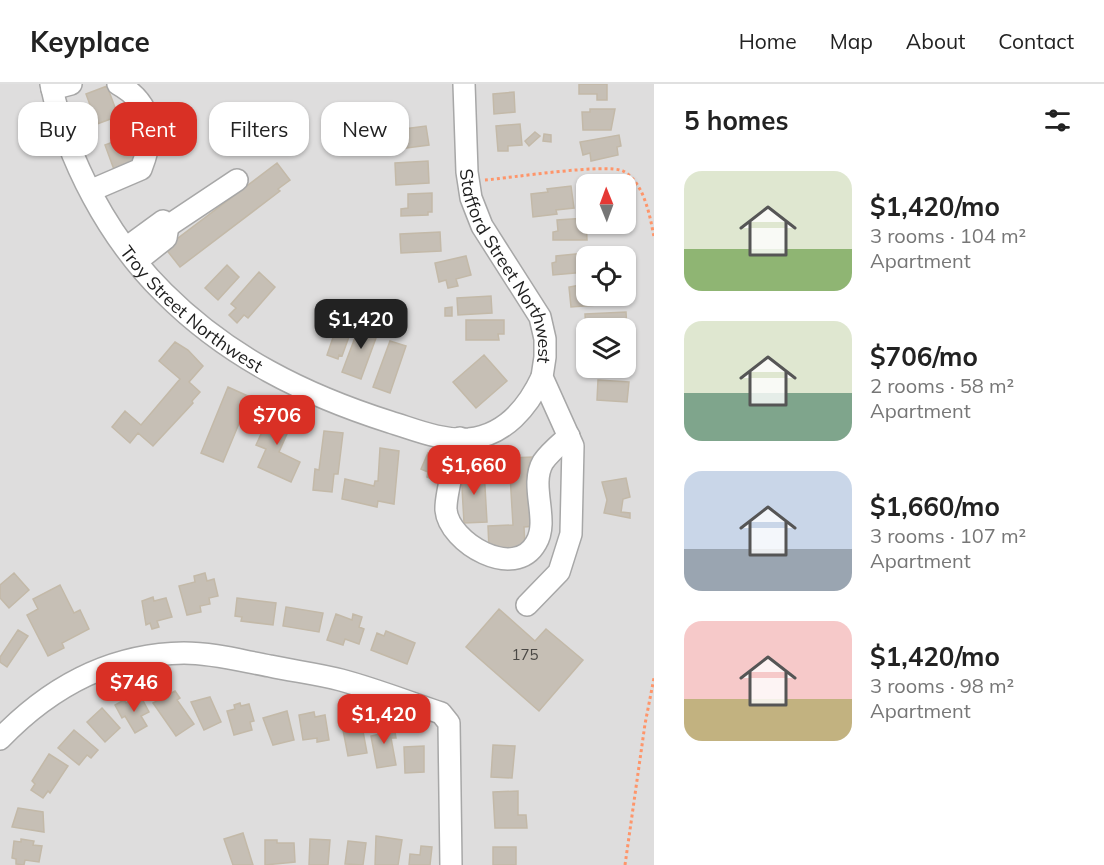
<!DOCTYPE html>
<meta charset="utf-8">
<style>
body{margin:0;font-family:Mulish,sans-serif;background:#f2f2f2;color:#222;height:100vh;display:flex;flex-direction:column;font-size:22px;white-space:nowrap}
*{box-sizing:border-box;margin:0}
p{font-size:20px;color:#767676}
.icon{flex:none;width:33px;height:33px;fill:none;stroke:currentColor;stroke-width:2;stroke-linecap:round;stroke-linejoin:round}
.map{position:relative;flex:1;overflow:hidden}
.details{display:flex;flex-direction:column;background:#fff;width:450px}
.details>*{flex:none}
.hud{position:absolute;left:18px;top:18px;width:546px;height:54px;display:flex;gap:12px}
.needle{width:39px;rotate:359deg}
.fabs{position:absolute;left:576px;top:90px;display:grid;gap:12px}
.fabs a{display:grid;place-items:center;width:60px;height:60px;border-radius:12px;background:#fff;box-shadow:0 2px 4px #0004;font-size:30px}
.price{position:absolute;translate:-50% -51px;padding:0 14px;border-radius:12px;background:#d93025;color:#fff;font-size:20px;line-height:39px;filter:drop-shadow(0 2px 3px #0008)}
.price::after{content:'';position:absolute;left:50%;top:36px;width:18px;height:14px;margin-left:-9px;background:inherit;clip-path:polygon(0 0,100% 0,50% 100%)}
.price.active{background:#222;color:#fff}
ul{padding:0;list-style:none}
li{display:flex;align-items:center;gap:18px;height:150px;padding:0 30px}
li span{display:grid;place-items:center;flex:none;width:168px;height:120px;border-radius:18px;color:#555}
li>.icon{margin-inline-start:auto}
span .icon{width:72px;height:72px;fill:#fffc;stroke-width:1}
li b{font-size:26px}
h2{display:flex;justify-content:space-between;align-items:center;height:72px;padding:0 30px;font-size:26px}
.tag{padding:0 21px;border-radius:18px;background:#fff;box-shadow:0 2px 4px #0004;font-size:21px;line-height:54px}
.tag.active{background:#d93025;color:#fff}
header{display:flex;align-items:center;gap:36px;box-sizing:border-box;height:84px;padding:0 30px;background:#fff;border-bottom:2px solid #e0e0e0}
header strong{font-size:28px}
nav{display:flex;gap:33px;margin-inline-start:auto;font-size:21px}
main{display:flex;flex:1;min-height:0}
.map>svg:first-child{display:block}
.residential{fill:#dedddd;fill-rule:evenodd}
.building{fill:#c6bfb5;stroke:#c3b9a8;stroke-width:1.5}
.lines{fill:none;stroke-linecap:round;stroke-linejoin:round}
.minor-casing{stroke:#a7a7a7;stroke-width:24}
.path{stroke:#fe956a;stroke-width:3;stroke-dasharray:3 3;stroke-linecap:butt}
.minor{stroke:#fff;stroke-width:21}
.labels{text-anchor:middle;dominant-baseline:central;stroke-width:4.5;stroke-linejoin:round;paint-order:stroke}
.number-label{font-size:15px;fill:#4a4845}
.street-label{font-size:18px;fill:#202020;stroke:#fff}
</style>
<header>
<strong>Keyplace</strong>
<nav><a>Home</a><a>Map</a><a>About</a><a>Contact</a></nav>
</header>
<main>
<div class="map">
<svg width="654" height="781" viewBox="0 0 654 781">
<rect width="100%" height="100%" fill="#f1efe6"/>
<path class="residential" d="M0,0H654V781H0ZM586,100H626V140H586ZM586,172H626V212H586ZM586,244H626V284H586Z"/>
<path class="building" d="M579,0H607V16H597V10H579Z
M107,2L116,26L135,19L148,52L129,59L138,82L116,91L105,61L124,54L116,33L97,40L86,10Z
M514,8L515,28L494,30L493,10Z
M590,25H615L611,46H583L582,28H590Z
M520,40L522,61L508,62V67H498L496,42Z
M426,42L429,61L399,65L396,46Z
M535,48L540,52L529,62L525,57Z
M544,50L551,51V58L543,57Z
M619,51L621,62L617,63L618,71L591,77L590,69L583,71L580,58Z
M428,77L429,99L396,101L395,79Z
M277,79L290,96L278,105L280,107L180,183L165,164Z
M571,102L574,124L556,126L557,130L533,133L531,110L548,108L547,105Z
M432,109V128H428V131L401,132V125L408,124V110Z
M586,134L587,156H553V148L558,147L557,136Z
M440,148L441,167L401,169L400,150Z
M585,169L586,188L553,191L552,179L556,178V172Z
M466,172L471,191L456,195L458,202L448,204L446,196L439,198L435,179Z
M227,181L239,193L218,216L205,204Z
M259,188L275,203L248,234L244,231L237,239L229,231L236,224L231,220Z
M586,200V212H611V220L571,223L569,203Z
M491,212L492,229L458,231L457,214Z
M452,223V232H445V224Z
M626,228L627,246L586,244V248L585,230Z
M362,235L378,241L373,253L376,254L361,295L342,288Z
M466,236H504V250H498L499,256H466Z
M349,237L354,239L342,272L339,271L338,275L327,271L338,239L347,242Z
M390,257L406,262L390,309L373,303Z
M175,258L188,266L203,282L189,298L200,308L192,317L193,319L153,362L138,349L130,359L112,343L125,327L141,341L180,295L159,277Z
M484,271L507,297L476,324L453,298Z
M598,296L629,298L627,318L597,316Z
M228,303L250,313L223,378L201,369Z
M273,324L294,334L279,368L300,378L291,398L258,383L266,365L256,361Z
M324,347L343,349L338,390H334L332,408L313,406L315,385L319,386Z
M380,364L399,367L394,420L378,417L377,423L342,415L345,395L374,402L375,397H378Z
M428,369L441,378L434,396L427,393L428,388L421,385Z
M533,373L537,442L524,443L525,463L489,465L488,442L513,441L509,374Z
M484,385L487,438L464,439L461,386Z
M626,394L630,413L623,415L621,428L630,429V434L604,429L607,416L602,398Z
M14,489L29,506L9,524L0,514V501Z
M205,489L207,497L214,495L218,512L209,514L210,520L200,522L201,528L187,531L179,502L195,498L194,492Z
M60,501L74,529L80,526L89,545L62,559L64,564L48,572L27,531L38,525L33,515Z
M153,513L154,517L166,514L172,533L157,537L159,543L152,545L150,539L146,541L142,517Z
M237,514L276,519L273,541L241,537L242,533L235,532Z
M286,523L323,529L319,548L283,542Z
M499,525L535,557L546,545L583,576L539,627L466,563Z
M336,530L352,536L353,530L362,533L359,543L364,545L359,560L345,555L343,561L327,556Z
M18,546L28,552L7,583L0,578V573Z
M386,547L415,559L407,580L371,566L377,549L384,552Z
M175,607L180,614L177,616L194,640L176,652L153,619Z
M140,611L149,628L141,632L147,642L135,649L125,632L122,634L115,621L124,616L126,619Z
M210,613L221,638L204,646L191,618Z
M240,619L241,622L249,620L254,637L250,638L252,646L234,651L227,627L235,625L234,621Z
M102,624L120,644L105,658L87,638Z
M287,627L294,656L273,661L263,634Z
M314,628L315,633L325,631L329,656L317,658V654L303,656L299,631Z
M393,637L396,654H391L396,681L377,684L371,652L380,650L378,640Z
M362,642L367,669L348,672L343,646Z
M74,646L98,666L91,674L87,671L79,681L58,664Z
M493,661L515,662L512,694L491,693Z
M424,662V688L405,689L404,663Z
M49,670L68,682L50,709L48,707L43,714L31,706L35,700L32,697Z
M518,707V731H526L527,744H495L493,708Z
M18,724L43,728L44,748L12,743Z
M243,749L253,781H233L224,755Z
M376,752L402,756L398,781H375Z
M21,755L34,757L33,761L42,762L39,778L25,776L24,781L16,780V775L12,774L14,757L21,758Z
M310,755L330,756L328,781H309Z
M265,756H277V759H294L295,778L265,781Z
M348,757L366,759L363,781L345,780Z
M421,762L432,763L430,781H409L410,770L420,771Z
M493,763H516V781H493Z"/>
<g class="lines">
<defs>
<g id="minor">
<path id="s1" d="M51,0C67,76 109,155 164,209C228,273 305,311 390,338C416,346 441,357 469,355C505,351 528,323 542,293"/>
<path id="s2" d="M464,0L467,88L471,114L482,142L540,233L545,255V273L542,293L573,362L571,450L559,488L527,521"/>
<path d="M52,5L71,0"/>
<path d="M92,106L141,85C155,50 154,20 118,0"/>
<path d="M168,142L237,96"/>
<path d="M126,164L163,137L168,142L166,154L137,177"/>
<path d="M460,354C457,372 445,409 446,426C449,459 515,497 536,459C550,436 529,402 543,378C549,369 560,360 569,352"/>
<path d="M0,655C50,603 110,570 184,569C213,569 242,577 270,582C293,587 318,590 341,596C375,605 408,618 441,629L449,639L451,781"/>
</g>
</defs>
<use href="#minor" class="minor-casing"/>
<path class="path" d="M485,96C510,94 606,79 623,87C644,98 650,132 654,153
M625,781L645,640L654,594"/>
<use href="#minor" class="minor"/>
</g>
<g class="labels">
<g class="number-label">
<text x="525" y="570">175</text>
</g>
<g class="street-label">
<text stroke="none"><textPath href="#s2" startOffset="192">Stafford Street Northwest</textPath></text>
<text stroke="none"><textPath href="#s1" startOffset="272">Troy Street Northwest</textPath></text>
</g>
</g>
</svg>
<div class="fabs">
<a><svg class="needle" viewBox="-14 -14 28 28"><path d="M0-13l5 13h-10z" fill="#e53935"/><path d="M0 13l5-13h-10z" fill="#767676"/></svg></a>
<a><svg class="icon" aria-label="locate" viewBox="0 0 24 24"><circle cx="12" cy="12" r="6"/><path d="M12 2v4M12 18v4M2 12h4M18 12h4"/></svg></a>
<a><svg class="icon" aria-label="layers" viewBox="0 0 24 24"><path d="M12 4l9 5-9 5-9-5zM3 14l9 5 9-5"/></svg></a>
</div>
<b class="price active" style="left:361px;top:266px">$1,420</b>
<b class="price" style="left:277px;top:362px">$706</b>
<b class="price" style="left:474px;top:412px">$1,660</b>
<b class="price" style="left:134px;top:629px">$746</b>
<b class="price" style="left:384px;top:661px">$1,420</b>
<div class="hud">
<a class="tag">Buy</a>
<a class="tag active">Rent</a>
<a class="tag">Filters</a>
<a class="tag">New</a>
</div>
</div>
<section class="details">
<h2>5 homes<svg class="icon" aria-label="filters" viewBox="0 0 24 24"><path d="M4 7h16M4 17h16"/><circle cx="9" cy="7" r="2"/><circle cx="15" cy="17" r="2"/></svg></h2>
<ul>
<li><span style="background:linear-gradient(#dfe7d0 65%,#8fb573 0)"><svg class="icon" aria-label="home" viewBox="0 0 24 24"><path d="M3 11l9-7 9 7M6 9v11h12V9"/></svg></span><div><b>$1,420/mo</b><p>3 rooms · 104 m²</p><p>Apartment</p></div></li>
<li><span style="background:linear-gradient(#dfe7d0 60%,#7fa58c 0)"><svg class="icon" aria-label="home" viewBox="0 0 24 24"><path d="M3 11l9-7 9 7M6 9v11h12V9"/></svg></span><div><b>$706/mo</b><p>2 rooms · 58 m²</p><p>Apartment</p></div></li>
<li><span style="background:linear-gradient(#c9d6e8 65%,#9aa5b1 0)"><svg class="icon" aria-label="home" viewBox="0 0 24 24"><path d="M3 11l9-7 9 7M6 9v11h12V9"/></svg></span><div><b>$1,660/mo</b><p>3 rooms · 107 m²</p><p>Apartment</p></div></li>
<li><span style="background:linear-gradient(#f6c9c9 65%,#c2b280 0)"><svg class="icon" aria-label="home" viewBox="0 0 24 24"><path d="M3 11l9-7 9 7M6 9v11h12V9"/></svg></span><div><b>$1,420/mo</b><p>3 rooms · 98 m²</p><p>Apartment</p></div></li>
</ul>
</section>
</main>
